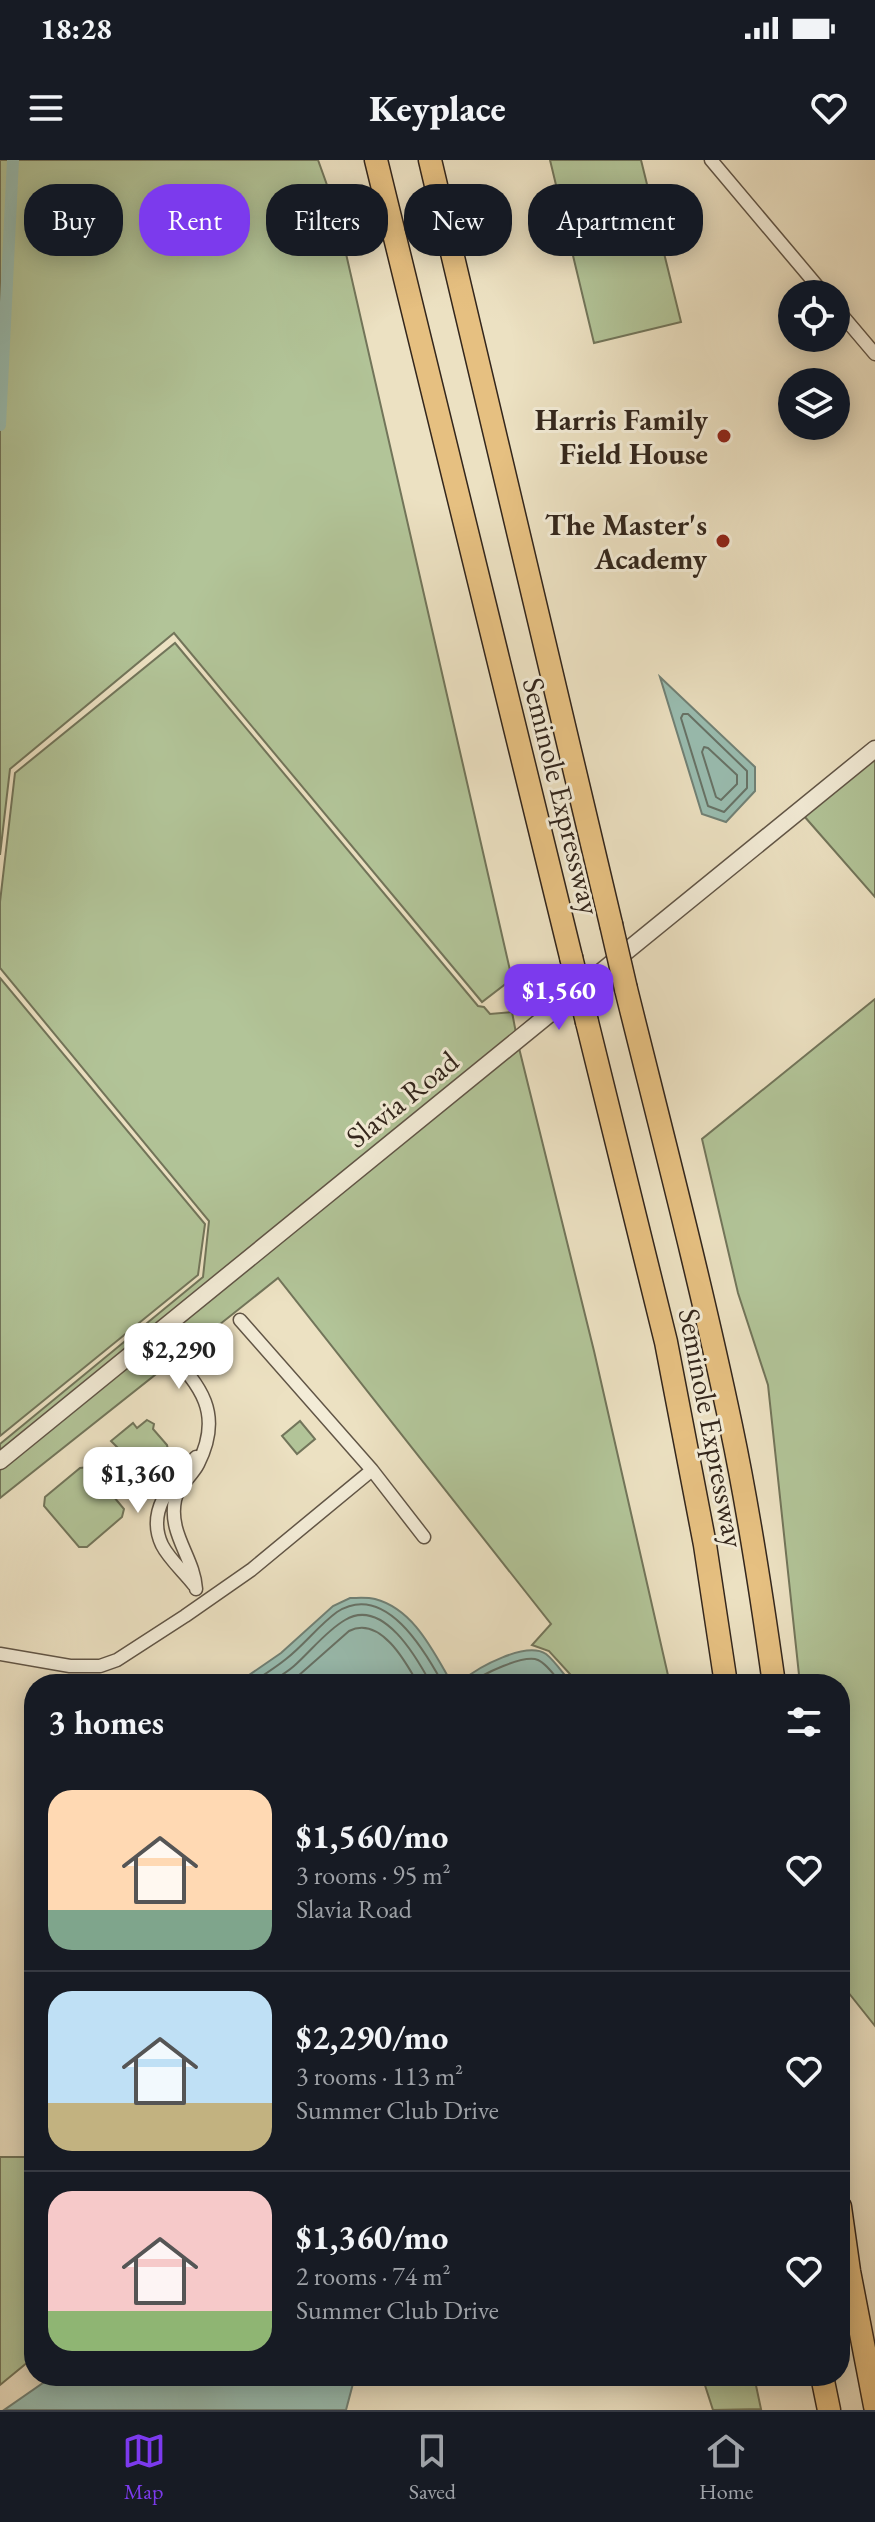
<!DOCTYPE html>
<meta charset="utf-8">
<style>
body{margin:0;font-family:"EB Garamond",serif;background:#242831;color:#f1f3f6;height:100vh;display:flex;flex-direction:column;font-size:30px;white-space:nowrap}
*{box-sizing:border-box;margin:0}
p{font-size:26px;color:#9ea1a6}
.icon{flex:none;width:44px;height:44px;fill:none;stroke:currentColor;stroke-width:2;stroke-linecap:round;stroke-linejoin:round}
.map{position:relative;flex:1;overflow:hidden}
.side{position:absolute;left:24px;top:1514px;width:826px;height:712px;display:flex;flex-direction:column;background:#171b24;border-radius:32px;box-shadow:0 4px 20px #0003}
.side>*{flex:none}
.hud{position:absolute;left:24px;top:24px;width:828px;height:72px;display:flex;gap:16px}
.buttons{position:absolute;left:778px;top:120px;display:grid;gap:16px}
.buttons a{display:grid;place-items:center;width:72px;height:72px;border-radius:50%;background:#171b24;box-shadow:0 4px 20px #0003;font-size:40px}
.price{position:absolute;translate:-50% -68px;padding:0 18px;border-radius:16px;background:#fff;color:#222;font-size:26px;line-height:52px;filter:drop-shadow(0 2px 4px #0008)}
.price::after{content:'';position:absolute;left:50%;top:48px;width:24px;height:18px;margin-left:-12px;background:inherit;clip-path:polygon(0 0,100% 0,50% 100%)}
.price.on{background:#7c3aed;color:#fff}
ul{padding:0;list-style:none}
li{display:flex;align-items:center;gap:24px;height:200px;padding:0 24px}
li+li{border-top:2px solid #363941}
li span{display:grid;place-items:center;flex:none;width:224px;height:160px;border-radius:24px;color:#555}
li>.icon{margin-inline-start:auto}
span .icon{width:96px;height:96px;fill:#fffc;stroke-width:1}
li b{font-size:34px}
h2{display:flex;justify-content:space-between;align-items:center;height:96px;padding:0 24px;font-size:34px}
.chip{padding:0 28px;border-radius:32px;background:#171b24;box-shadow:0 4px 20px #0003;font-size:28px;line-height:72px}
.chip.on{background:#7c3aed;color:#fff}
.status{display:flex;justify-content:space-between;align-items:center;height:56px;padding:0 40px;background:#171b24;direction:ltr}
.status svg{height:22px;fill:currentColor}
header{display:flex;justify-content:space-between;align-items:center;height:104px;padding:0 24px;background:#171b24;font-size:36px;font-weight:800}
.menu{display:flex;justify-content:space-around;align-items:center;height:112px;border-top:2px solid #363941;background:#171b24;font-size:22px;color:#9ea1a6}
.menu a{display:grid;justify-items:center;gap:4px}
.menu .on{color:#7c3aed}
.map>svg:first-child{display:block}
.green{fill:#b2c498;stroke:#72755a;stroke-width:2}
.water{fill:#99beb2;stroke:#708176;stroke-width:2}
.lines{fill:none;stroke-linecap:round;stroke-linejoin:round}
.shore{stroke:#667267;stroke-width:2}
.canal{stroke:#99beb2;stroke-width:12}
.minor-casing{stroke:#615546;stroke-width:15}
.tertiary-casing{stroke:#615546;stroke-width:19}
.motorway-casing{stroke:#33261c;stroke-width:25}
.minor{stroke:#f3ecd7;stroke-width:12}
.tertiary{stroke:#f3ecd7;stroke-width:16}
.motorway{stroke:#e6c081;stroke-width:22}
.motorway-bridge-casing{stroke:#33261c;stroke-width:25;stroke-linecap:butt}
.motorway-bridge{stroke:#e6c081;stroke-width:22}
.poi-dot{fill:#8f2418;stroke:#f3ecd7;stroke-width:3}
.labels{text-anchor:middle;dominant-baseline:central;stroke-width:6;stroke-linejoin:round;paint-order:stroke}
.poi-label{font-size:30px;font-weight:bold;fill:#33261c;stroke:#f3ecd7;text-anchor:end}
.street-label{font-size:30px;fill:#33261c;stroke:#f3ecd7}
</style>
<div class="status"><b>18:28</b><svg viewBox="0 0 49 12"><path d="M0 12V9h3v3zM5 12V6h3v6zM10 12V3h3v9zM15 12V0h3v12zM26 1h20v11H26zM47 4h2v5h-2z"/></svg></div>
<header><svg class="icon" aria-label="menu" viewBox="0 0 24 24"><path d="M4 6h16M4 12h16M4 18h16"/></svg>Keyplace<svg class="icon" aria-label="heart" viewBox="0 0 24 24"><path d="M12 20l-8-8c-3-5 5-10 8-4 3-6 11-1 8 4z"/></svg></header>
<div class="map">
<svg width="875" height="2250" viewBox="0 0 875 2250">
<rect width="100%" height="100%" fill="#ece1c2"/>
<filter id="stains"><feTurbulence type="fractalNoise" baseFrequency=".0025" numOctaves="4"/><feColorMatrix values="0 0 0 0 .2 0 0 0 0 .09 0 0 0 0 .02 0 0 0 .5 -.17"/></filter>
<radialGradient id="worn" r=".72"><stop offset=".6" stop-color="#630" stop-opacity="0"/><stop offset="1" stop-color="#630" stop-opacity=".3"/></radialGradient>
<path class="green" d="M0,0H318L336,50L512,819L482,842L174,473L10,609L0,695Z
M550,0H641L681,162L594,183Z
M175,483L478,846L484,847L490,854L512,852L516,873L0,1292V1284L203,1117L209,1061L0,808V742L15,613Z
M875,598V737L804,656Z
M0,818L205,1064L198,1115L0,1276Z
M875,839V1866L840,1822V1524H800L768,1225L738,1133L702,979Z
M519,888L594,1191L670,1524H579L549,1491L532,1485L551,1464L278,1118L180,1196L164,1178Z
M155,1185L170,1203L0,1338V1310Z
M147,1260L154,1264L153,1269L167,1285L168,1290L151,1300L141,1289L129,1299L111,1281L133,1263L137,1268Z
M300,1261L315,1279L297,1294L282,1276Z
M89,1307L124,1349L122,1357L87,1387H79L44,1346L45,1337L80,1308Z
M0,1997H27L34,2015V2197L0,2225Z
M702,2216H754L761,2249L713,2250Z"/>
<path class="water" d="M660,517L755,607V631L726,662L702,654Z
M142,1299L152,1311L144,1315L143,1320L134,1323L130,1330L118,1316L117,1310L124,1305L131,1313Z
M350,1438C358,1438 367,1437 375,1439C413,1449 432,1489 450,1520L462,1521C478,1507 526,1481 546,1494C555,1501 564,1515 572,1524H236L281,1493L333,1446Z
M53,2216H355L346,2250H4Z"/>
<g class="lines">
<path class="shore" d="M683,554H688L747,611V628L724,652L708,646L681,558Z
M704,587L708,588L737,615V624L721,640L716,637L702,592Z
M250,1524C262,1516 275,1508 286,1499C304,1485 319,1465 337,1452C385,1421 425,1491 443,1524
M268,1524C277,1518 286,1513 294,1506C311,1491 326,1471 345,1460C383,1437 417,1498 431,1524
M289,1524L349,1471C380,1455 406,1502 418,1524
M470,1524C482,1514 524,1494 538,1500C547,1504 555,1516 561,1524"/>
<path class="canal" d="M0,265L13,0"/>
<defs>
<path id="minor" d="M711,0L824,134
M836,148L875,194
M240,1160L372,1310L424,1377
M155,1176C191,1218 228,1245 198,1304C192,1316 177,1327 175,1340C168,1374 194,1397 196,1429
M194,1425C184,1412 169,1399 162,1385C145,1349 174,1321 196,1297
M0,1494L70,1506H100L117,1500L185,1456L251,1410L372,1310"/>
<path id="tertiary" d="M0,1301L875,589"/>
<path id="motorway" d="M376,0L571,797
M430,0L611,764
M626,829C662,974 700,1119 731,1266C749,1351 762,1438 774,1524
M587,862L666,1182L705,1385L726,1524
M840,2047L849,2111L875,2246
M822,2216L829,2250"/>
</defs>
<use href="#minor" class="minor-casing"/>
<use href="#tertiary" class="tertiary-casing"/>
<use href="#motorway" class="motorway-casing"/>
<use href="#minor" class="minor"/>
<use href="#tertiary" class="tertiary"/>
<use href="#motorway" class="motorway"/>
<defs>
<path id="motorway-bridge" d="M611,764L626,829
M571,797L587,862"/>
</defs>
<use href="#motorway-bridge" class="motorway-bridge-casing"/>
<use href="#motorway-bridge" class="motorway-bridge"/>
</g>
<g class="poi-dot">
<circle cx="724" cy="276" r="8"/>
<circle cx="723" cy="381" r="8"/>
</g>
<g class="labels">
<g class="poi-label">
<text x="708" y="259">Harris Family<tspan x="708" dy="34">Field House</tspan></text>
<text x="707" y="364">The Master's<tspan x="707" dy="34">Academy</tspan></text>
</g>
<g class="street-label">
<text transform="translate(562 636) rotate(76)">Seminole Expressway</text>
<text transform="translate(402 939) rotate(-39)">Slavia Road</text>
<text transform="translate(712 1268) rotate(79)">Seminole Expressway</text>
</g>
</g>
<rect width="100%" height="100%" filter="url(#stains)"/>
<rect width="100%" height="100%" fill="url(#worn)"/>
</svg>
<div class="buttons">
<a><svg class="icon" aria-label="locate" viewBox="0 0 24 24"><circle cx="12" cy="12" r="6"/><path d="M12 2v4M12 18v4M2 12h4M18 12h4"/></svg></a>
<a><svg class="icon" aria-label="layers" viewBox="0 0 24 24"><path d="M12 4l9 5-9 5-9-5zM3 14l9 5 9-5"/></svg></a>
</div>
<b class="price on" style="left:559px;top:872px">$1,560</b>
<b class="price" style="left:179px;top:1231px">$2,290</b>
<b class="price" style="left:138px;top:1355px">$1,360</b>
<div class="hud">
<a class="chip">Buy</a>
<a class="chip on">Rent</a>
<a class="chip">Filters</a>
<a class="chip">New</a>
<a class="chip">Apartment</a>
</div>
<section class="side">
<h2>3 homes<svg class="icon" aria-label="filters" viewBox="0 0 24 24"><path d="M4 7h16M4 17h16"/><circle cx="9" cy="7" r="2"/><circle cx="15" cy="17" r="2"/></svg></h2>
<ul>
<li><span style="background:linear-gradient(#ffd9b3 75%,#7fa58c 0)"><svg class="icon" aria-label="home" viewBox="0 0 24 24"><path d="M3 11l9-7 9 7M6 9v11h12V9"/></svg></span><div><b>$1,560/mo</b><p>3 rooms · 95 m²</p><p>Slavia Road</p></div><svg class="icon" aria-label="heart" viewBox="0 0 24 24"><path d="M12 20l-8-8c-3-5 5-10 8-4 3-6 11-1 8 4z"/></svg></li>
<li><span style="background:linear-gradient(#bfe0f5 70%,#c2b280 0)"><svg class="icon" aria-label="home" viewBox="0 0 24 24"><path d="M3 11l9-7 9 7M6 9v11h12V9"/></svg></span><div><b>$2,290/mo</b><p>3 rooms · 113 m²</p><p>Summer Club Drive</p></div><svg class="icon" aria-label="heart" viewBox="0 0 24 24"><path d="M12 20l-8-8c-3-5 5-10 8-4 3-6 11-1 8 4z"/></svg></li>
<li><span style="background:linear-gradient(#f6c9c9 75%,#8fb573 0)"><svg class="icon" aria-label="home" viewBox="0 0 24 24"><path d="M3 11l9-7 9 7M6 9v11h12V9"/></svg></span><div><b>$1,360/mo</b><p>2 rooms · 74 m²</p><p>Summer Club Drive</p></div><svg class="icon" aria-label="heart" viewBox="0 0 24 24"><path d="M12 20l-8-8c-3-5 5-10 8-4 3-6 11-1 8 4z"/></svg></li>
</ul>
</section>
</div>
<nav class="menu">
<a class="on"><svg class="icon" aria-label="map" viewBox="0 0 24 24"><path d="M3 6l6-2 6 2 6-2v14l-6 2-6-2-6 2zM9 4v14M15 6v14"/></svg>Map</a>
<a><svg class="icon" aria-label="saved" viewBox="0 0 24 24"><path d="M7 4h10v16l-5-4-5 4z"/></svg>Saved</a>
<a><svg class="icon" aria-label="home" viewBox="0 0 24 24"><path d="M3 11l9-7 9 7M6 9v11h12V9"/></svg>Home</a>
</nav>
